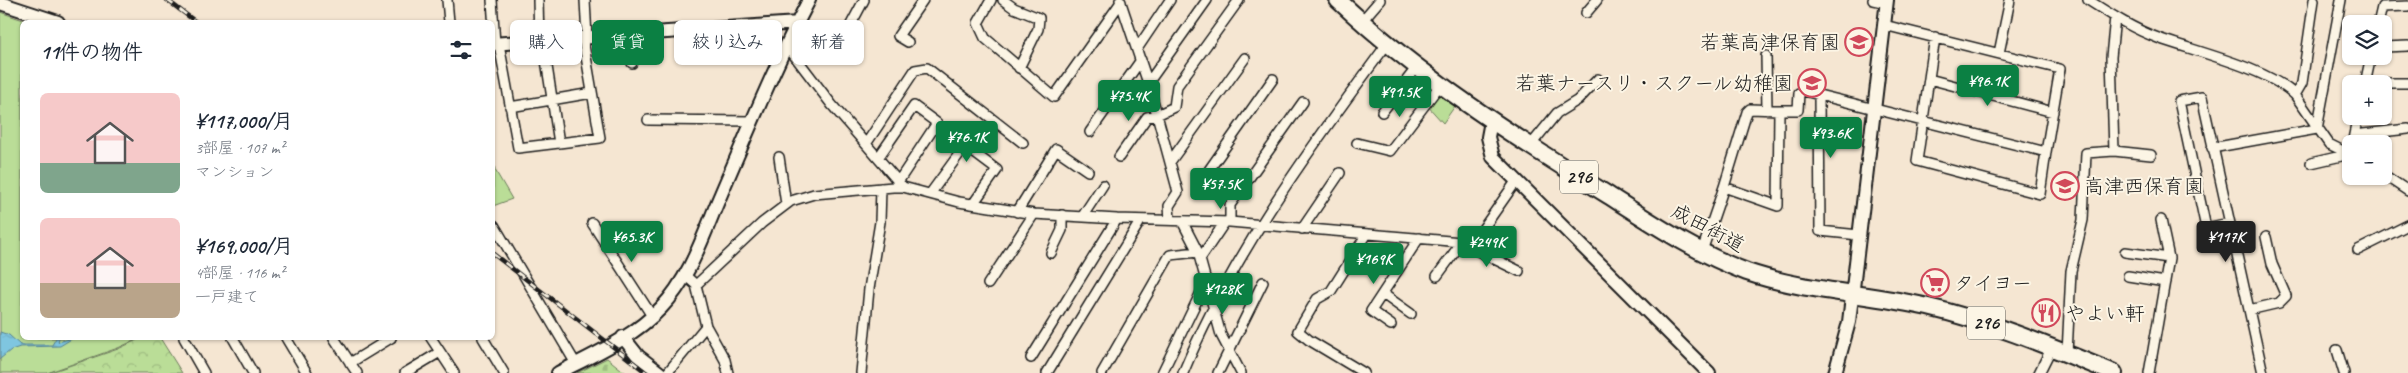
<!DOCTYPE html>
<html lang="ja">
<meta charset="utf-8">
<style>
body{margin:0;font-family:Caveat,"Klee One",sans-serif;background:#f2f2f3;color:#1f2937;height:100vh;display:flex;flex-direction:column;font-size:19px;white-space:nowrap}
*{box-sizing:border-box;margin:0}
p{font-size:16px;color:#747a83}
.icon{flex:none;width:28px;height:28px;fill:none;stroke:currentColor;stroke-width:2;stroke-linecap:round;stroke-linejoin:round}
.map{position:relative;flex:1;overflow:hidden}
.sheet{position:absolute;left:20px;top:20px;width:475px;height:320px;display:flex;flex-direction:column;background:#fff;border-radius:8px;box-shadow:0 1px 4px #0004}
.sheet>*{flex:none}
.guide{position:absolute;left:510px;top:20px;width:475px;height:45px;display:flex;gap:10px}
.controls{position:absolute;left:2342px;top:15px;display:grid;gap:10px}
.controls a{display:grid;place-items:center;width:50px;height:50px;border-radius:8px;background:#fff;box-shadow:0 1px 4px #0004;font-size:25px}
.price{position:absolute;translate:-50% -42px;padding:0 11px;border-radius:5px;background:#0b8043;color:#fff;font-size:16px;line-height:32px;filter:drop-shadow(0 1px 2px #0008)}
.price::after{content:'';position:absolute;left:50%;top:30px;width:15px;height:11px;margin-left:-8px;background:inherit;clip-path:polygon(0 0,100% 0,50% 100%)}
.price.selected{background:#222;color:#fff}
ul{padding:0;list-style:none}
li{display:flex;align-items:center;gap:15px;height:125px;padding:0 20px}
li span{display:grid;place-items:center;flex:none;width:140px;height:100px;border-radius:8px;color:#555}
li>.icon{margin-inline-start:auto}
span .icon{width:60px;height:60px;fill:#fffc;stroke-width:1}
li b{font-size:21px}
h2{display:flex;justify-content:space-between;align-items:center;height:60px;padding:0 20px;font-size:21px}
.pill{padding:0 18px;border-radius:8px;background:#fff;box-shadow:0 1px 4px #0004;font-size:18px;line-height:45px}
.pill.selected{background:#0b8043;color:#fff}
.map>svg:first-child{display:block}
.green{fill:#badd97;stroke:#6b7c5a}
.forest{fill:url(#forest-crowns);stroke:#6b7c5a}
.cemetery{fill:url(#cemetery-stones);stroke:#6b7c5a}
.water{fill:url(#water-ripples);stroke:#578292}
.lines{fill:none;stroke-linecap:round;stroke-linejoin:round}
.street-casing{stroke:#1c1c1c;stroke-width:12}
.secondary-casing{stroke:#1c1c1c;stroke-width:16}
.highway-casing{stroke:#1c1c1c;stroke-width:20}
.street{stroke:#fcf5e5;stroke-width:9}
.secondary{stroke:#fcf5e5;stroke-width:12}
.highway{stroke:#fcf5e5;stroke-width:16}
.rail-casing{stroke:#1c1c1c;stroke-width:4.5}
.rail{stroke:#fcf5e5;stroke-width:2.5;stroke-dasharray:8;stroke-linecap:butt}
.labels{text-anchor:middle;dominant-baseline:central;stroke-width:4;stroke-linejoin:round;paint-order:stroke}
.shield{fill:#fcf5e5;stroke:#5f5d58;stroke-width:1}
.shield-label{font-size:19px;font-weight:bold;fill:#1c1c1c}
.poi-label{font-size:20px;fill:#1c1c1c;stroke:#fcf5e5;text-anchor:start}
.street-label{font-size:20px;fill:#1c1c1c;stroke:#fcf5e5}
</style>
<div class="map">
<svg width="2408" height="373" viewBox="0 0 2408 373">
<defs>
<pattern id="forest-crowns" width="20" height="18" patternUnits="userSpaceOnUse" patternTransform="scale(1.25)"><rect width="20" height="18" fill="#badd97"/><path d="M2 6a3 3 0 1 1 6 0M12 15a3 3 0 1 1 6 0" fill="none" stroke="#9fbd82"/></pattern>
<pattern id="cemetery-stones" width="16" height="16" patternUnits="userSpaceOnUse" patternTransform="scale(1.25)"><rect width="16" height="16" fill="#badd97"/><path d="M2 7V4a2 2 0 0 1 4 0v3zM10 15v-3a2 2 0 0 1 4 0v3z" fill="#9fbd82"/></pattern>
<pattern id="water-ripples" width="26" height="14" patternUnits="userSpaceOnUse" patternTransform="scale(1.25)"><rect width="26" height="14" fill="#7fc6e0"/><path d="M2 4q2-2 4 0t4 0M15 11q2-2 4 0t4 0" fill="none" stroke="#6daac0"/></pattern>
</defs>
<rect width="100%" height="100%" fill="#f5e6d2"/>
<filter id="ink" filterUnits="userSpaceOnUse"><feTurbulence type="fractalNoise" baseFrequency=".02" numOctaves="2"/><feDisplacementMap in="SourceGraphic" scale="10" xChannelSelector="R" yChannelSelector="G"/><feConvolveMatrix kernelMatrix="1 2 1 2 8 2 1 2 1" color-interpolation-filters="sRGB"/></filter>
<g filter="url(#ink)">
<path class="green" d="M0,12L29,22H22V338H140L118,348L47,373H0Z
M1419,80L1426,85L1418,94L1412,88Z
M1437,94L1455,106L1443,123L1426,104Z
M493,156L495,170L512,199L493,206Z"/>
<path class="forest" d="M141,338H160L182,373H48L118,349Z"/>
<path class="cemetery" d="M607,358L626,373H577Z"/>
<path class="water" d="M0,332L9,335L20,345H52L56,338H59L58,342L73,338L60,346L20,347L11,350L0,359Z"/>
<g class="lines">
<defs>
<path id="street" d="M447,0L449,22
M492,0L495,44
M538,0L539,41
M585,0L587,38
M991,0L978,23L985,38L1054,97L1121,2
M1003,0L1014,8L1039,18L1038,29L1019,68
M1120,0L1150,89L1178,192L1169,206L1170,220
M1873,0L1887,3
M2088,0C2110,14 2133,29 2158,38C2197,52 2267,68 2295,95L2302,83L2314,0
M1586,13L1597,0
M2115,17L2111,57L2114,151L2151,155
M1361,22L1380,0
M2378,24L2382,7L2408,6
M630,36L632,63
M1935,37L1917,161L2040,194L2046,152
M543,41L559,143
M908,42L898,36L923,0
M499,44L518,148L600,138L583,39
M787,46L832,105L903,187
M2384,47L2408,46
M1137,49L1170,0
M849,52L840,45L864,0
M1999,53L2010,0
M1766,56L1767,110
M1929,79L2053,112
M1148,83L1207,0
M2366,83H2408
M2365,84L2371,56
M2295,95L2329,144L2351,155
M510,107L592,93
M1750,109L1779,110L1778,206L1724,187L1747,112Z
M1779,110H1798L1799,93L1805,91L1819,95
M1382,112L1417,67
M648,120L753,121
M1090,132L1141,60
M2354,135L2408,129
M1357,143L1390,151L1440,85
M866,144L915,70L927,68L1023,143
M2352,144L2358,116
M1530,146L1557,113L1578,100L1598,79
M2212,148L2317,129L2341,0
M779,157L786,204
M1119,157L1147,117L1157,115L1174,107L1177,86L1239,0
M878,158L914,106L937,123L898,182
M1170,162L1245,58
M2311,163L2350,154
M2384,175L2408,191
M1238,193L1209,170L1273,79
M930,194L965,146L997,170L973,204
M1017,212L1056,149L1088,171
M1082,217L1103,185
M2161,220L2169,258
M1182,221L1198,252L1221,335L1241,373
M1230,222V205L1303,102
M592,223L652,316
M2229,223L2206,228L2179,101L2202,97L2263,373
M494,225L576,364
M1302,229L1340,173
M1859,235L1820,231L1819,95L2046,152L2060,69L1884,25
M1473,243L1478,251L1519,271
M2358,250L2408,225
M1702,251L1724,187
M2125,252L2169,258L2149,373
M1051,253L1062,230V215
M1200,259L1225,222
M686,276L696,285L762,223L791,201L814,194L893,187H903L959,202L1034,214L1117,219L1230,222L1473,243L1517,180
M1437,276L1462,242
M2128,276L2165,282
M988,284L1034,214
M696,285L706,326L725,360L728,373
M1383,294L1411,314
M2249,310L2279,303L2286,296L2272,264L2266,237
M1391,325L1371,311L1419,238
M184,338L204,373
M233,338L253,373
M286,338L307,373
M334,338L357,373
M431,338L454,373
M483,338L504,373
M2337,350L2344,373
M2067,354L2071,271L2083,220L2086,153L2114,151
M1031,358L1117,219
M350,363L391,338
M405,373L440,352
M667,373L706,326
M861,373L869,289L880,222L881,188
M1047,373L1141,220
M1102,373L1170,255L1198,252
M1162,373L1207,280
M1183,373C1233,253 1310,148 1387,44
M1218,373L1263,282
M1364,373L1309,340L1298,331L1317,299L1331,291L1367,234
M2039,373L2052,347"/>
<path id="secondary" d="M0,3L58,22
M492,44L798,23
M1491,121L1488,137L1493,157L1709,373
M623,337L638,356L660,373
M558,373C593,355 634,337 661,308C691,277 704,233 721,194C749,129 776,63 809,0
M1835,373L1849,322L1887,0"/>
<path id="highway" d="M1338,0C1420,77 1513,136 1608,195C1652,223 1698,254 1747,272C1806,292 1868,293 1928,307C1992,322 2053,348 2114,373"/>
</defs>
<use href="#street" class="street-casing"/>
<use href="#secondary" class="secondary-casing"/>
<use href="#highway" class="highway-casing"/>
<use href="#street" class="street"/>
<use href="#secondary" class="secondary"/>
<use href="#highway" class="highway"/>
<defs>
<path id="rail" d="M167,0L196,22
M492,253L647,373"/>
</defs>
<use href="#rail" class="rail-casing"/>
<use href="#rail" class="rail"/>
</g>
</g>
<defs>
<symbol id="school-ring" viewBox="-11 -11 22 22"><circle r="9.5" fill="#fcf5e5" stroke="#d1495b" stroke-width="1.5"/><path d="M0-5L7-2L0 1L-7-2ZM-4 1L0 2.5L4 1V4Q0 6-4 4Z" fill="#d1495b"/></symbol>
<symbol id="supermarket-ring" viewBox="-11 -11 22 22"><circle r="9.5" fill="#fcf5e5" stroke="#d1495b" stroke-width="1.5"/><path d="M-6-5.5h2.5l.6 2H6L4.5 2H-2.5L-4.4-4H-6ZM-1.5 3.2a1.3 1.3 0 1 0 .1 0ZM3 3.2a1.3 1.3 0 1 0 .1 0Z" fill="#d1495b"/></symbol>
<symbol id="restaurant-ring" viewBox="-11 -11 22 22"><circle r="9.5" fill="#fcf5e5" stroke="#d1495b" stroke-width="1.5"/><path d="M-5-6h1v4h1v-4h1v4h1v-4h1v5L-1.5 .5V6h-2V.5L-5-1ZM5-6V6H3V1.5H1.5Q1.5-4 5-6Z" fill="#d1495b"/></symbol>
</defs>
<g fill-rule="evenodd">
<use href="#school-ring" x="1843" y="26" width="32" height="32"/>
<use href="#school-ring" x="1796" y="67" width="32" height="32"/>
<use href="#school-ring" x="2049" y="170" width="32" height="32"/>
<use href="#supermarket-ring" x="1919" y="267" width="32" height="32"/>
<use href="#restaurant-ring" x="2030" y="297" width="32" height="32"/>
</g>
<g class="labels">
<g class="shield">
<rect x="1560" y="160.5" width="38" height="33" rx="4"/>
<rect x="1967" y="306.5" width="38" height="33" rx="4"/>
</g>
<g class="shield-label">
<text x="1579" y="177">296</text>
<text x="1986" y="323">296</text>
</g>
<g class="poi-label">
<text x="1840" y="42" text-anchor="end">若葉高津保育園</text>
<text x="1793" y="83" text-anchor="end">若葉ナースリ・スクール幼稚園</text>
<text x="2084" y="186">高津西保育園</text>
<text x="1954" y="283">タイヨー</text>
<text x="2065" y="313">やよい軒</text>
</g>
<g class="street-label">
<text transform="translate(1708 228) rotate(28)">成田街道</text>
</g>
</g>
</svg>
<div class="controls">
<a><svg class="icon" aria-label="layers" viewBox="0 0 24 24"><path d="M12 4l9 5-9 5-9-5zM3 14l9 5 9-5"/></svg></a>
<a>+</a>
<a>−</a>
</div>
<b class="price" style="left:1988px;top:107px">¥96.1K</b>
<b class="price" style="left:1400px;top:118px">¥91.5K</b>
<b class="price" style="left:1129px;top:122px">¥75.4K</b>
<b class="price" style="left:1831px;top:159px">¥93.6K</b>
<b class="price" style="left:967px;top:163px">¥76.1K</b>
<b class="price" style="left:1221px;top:210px">¥57.5K</b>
<b class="price" style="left:632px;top:263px">¥65.3K</b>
<b class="price selected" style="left:2226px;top:263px">¥117K</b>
<b class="price" style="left:1487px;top:268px">¥249K</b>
<b class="price" style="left:1374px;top:285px">¥169K</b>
<b class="price" style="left:1223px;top:315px">¥128K</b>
<div class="guide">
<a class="pill">購入</a>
<a class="pill selected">賃貸</a>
<a class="pill">絞り込み</a>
<a class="pill">新着</a>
</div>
<section class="sheet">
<h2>11件の物件<svg class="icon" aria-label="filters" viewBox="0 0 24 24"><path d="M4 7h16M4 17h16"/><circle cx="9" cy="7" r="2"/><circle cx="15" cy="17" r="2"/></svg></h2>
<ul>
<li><span style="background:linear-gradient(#f6c9c9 70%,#7fa58c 0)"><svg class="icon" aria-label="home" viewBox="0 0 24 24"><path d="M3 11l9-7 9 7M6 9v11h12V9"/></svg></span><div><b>¥117,000/月</b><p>3部屋 · 107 m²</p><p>マンション</p></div></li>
<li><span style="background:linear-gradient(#f6c9c9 65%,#b9a48a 0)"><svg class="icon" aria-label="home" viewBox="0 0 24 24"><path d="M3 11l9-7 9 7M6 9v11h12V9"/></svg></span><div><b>¥169,000/月</b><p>4部屋 · 116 m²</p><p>一戸建て</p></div></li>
</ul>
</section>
</div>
